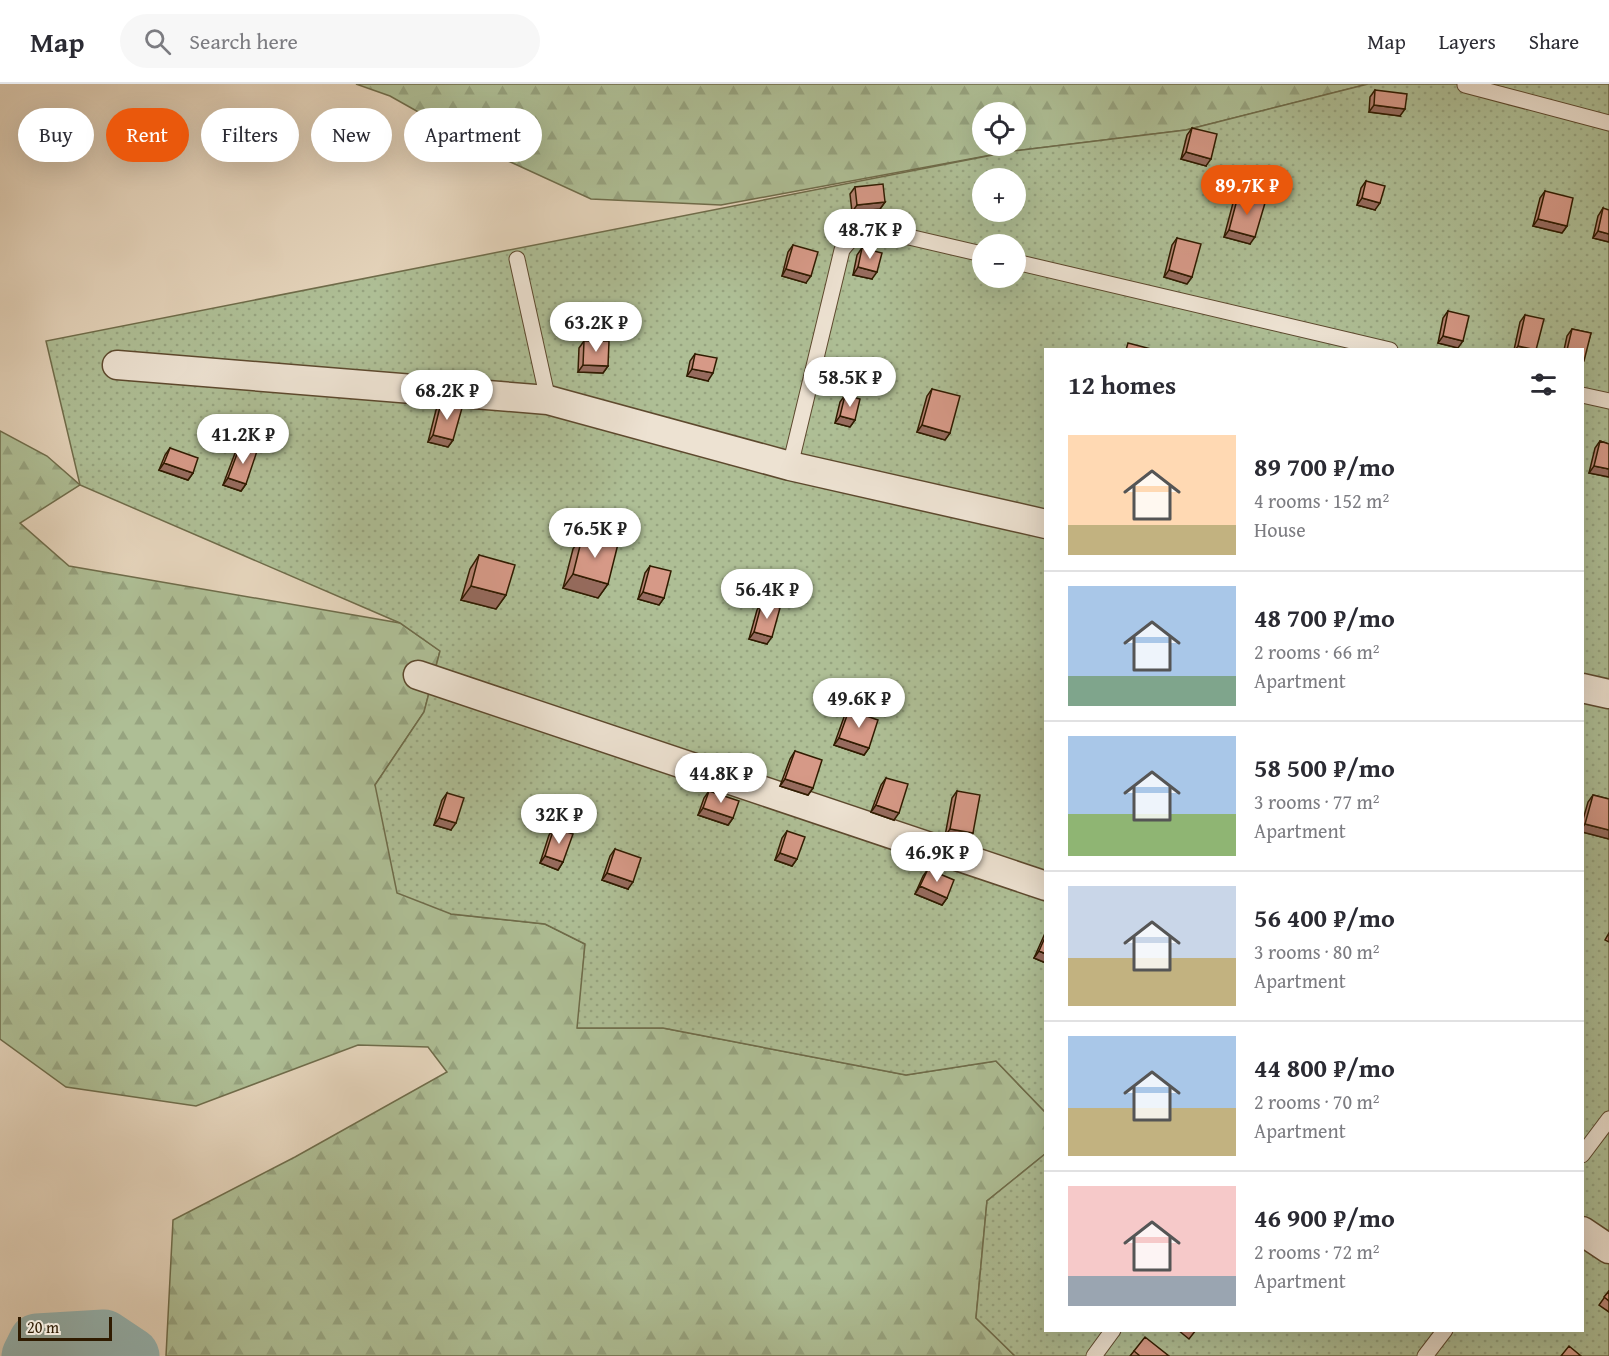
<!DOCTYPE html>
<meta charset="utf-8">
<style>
body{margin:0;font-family:"Gentium Book Plus",serif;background:#f7f7f7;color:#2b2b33;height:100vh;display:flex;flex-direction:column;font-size:22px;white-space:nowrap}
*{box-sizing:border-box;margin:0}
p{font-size:20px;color:#7c7c81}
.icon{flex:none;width:33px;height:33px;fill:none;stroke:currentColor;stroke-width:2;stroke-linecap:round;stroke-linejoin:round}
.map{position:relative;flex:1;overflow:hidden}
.drawer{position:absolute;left:1044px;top:264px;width:540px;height:984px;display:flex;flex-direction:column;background:#fff;border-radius:0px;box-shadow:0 6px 24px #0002}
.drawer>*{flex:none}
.banner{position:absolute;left:18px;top:24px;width:570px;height:54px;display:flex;gap:12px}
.fabs{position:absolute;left:972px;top:18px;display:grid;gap:12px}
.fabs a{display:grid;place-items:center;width:54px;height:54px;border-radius:50%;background:#fff;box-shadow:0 6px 24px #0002;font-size:30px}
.scale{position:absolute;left:18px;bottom:15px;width:94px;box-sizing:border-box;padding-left:6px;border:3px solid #301b00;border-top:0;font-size:16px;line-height:21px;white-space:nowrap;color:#301b00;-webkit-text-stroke:4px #ede2d2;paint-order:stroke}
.price{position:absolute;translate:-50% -51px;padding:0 14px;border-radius:21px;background:#fff;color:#222;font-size:20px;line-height:39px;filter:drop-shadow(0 2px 3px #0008)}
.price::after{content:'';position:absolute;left:50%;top:36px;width:18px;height:14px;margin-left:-9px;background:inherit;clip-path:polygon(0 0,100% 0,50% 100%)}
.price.on{background:#ea580c;color:#fff}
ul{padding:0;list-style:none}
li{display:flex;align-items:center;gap:18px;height:150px;padding:0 24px}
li+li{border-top:2px solid #e1e1e2}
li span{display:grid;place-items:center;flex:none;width:168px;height:120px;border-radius:0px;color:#555}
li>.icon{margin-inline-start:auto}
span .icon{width:72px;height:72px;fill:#fffc;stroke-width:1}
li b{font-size:26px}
h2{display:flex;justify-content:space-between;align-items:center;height:72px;padding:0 24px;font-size:26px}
.pill{padding:0 21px;border-radius:27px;background:#fff;box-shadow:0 6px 24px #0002;font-size:21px;line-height:54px}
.pill.on{background:#ea580c;color:#fff}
header{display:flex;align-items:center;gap:36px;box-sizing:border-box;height:84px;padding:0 30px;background:#fff;border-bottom:2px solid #e1e1e2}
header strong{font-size:28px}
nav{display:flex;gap:33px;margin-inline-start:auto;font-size:21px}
.search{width:420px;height:54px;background:#f7f7f7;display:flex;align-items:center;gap:15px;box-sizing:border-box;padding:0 21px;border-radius:33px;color:#7c7c81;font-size:22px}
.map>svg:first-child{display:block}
.forest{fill:url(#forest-firs);stroke:#6f6c4a;stroke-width:1.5;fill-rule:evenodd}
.garden{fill:url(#garden-dots);stroke:#6f6c4a;stroke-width:1.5;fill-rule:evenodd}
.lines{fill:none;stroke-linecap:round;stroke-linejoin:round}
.river{stroke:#96b7b5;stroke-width:57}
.lane-casing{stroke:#5d492e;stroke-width:17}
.street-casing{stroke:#5d492e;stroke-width:31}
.lane{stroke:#ede2d2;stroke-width:15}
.street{stroke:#ede2d2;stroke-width:28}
.wall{fill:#b88474;stroke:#301b00;stroke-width:1.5}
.shaded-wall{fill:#966b5e;stroke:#301b00;stroke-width:1.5}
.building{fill:#d69987;stroke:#301b00;stroke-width:1.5}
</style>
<header>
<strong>Map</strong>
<div class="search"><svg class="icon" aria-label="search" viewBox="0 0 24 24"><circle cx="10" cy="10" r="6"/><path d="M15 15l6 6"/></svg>Search here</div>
<nav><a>Map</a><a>Layers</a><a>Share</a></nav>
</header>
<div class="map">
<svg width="1609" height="1272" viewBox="0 0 1609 1272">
<defs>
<pattern id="forest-firs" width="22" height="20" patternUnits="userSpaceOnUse" patternTransform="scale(1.5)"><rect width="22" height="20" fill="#aebe95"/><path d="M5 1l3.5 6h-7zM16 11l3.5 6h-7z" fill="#96a37f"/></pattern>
<pattern id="garden-dots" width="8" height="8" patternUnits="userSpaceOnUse" patternTransform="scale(1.5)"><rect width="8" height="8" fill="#aebe95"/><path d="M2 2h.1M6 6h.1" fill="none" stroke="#96a37f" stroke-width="1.8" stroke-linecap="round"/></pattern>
</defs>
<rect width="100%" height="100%" fill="#e4d3ba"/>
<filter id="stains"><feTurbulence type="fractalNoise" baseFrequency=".00333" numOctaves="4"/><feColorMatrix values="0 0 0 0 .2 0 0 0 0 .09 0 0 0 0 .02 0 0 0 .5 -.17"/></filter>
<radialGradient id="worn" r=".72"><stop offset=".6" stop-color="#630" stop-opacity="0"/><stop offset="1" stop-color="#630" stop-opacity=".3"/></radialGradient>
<path class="forest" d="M356,0H1368L1186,46L1013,67L721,121L591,115L493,70L390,12ZM982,28H1016V62H982Z
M0,347L47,372L80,401L20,439L69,482L400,539L440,567L424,628L375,701L451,830L545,840L585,860L578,944H663L906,991L996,977L1045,1028V1070L987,1117L976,1234L1015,1272H166L173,1136L295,1073L447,988L428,963L358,961L196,1022L66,1003L0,955Z"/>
<path class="garden" d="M1368,0H1609V1272H1015L976,1234L987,1117L1045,1070L1046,1246H1582V266H1046L1045,1028L996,977L906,991L663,944H577L585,860L545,840L451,830L397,809L375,701L424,628L440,567L400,539L80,401L46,257L1013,67L1186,46ZM982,94H1016V128H982ZM982,160H1016V194H982Z
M104,1254L131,1272H30L37,1258Z"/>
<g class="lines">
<path class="river" d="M30,1272L37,1258L104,1254L131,1272"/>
<defs>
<path id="lane" d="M1465,1L1609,39
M517,175L548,316
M1016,178L1390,266
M1582,311L1609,317
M790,382L842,166C852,152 862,147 879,146L982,170
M1582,1071L1609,1035
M1094,1272L1113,1246
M1425,1272L1445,1246"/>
<path id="street" d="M117,281L548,316L790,382L1046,440
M418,591L1046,802
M1582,604L1609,610
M1582,1147L1609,1165"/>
</defs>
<use href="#lane" class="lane-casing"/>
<use href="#street" class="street-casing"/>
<use href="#lane" class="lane"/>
<use href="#street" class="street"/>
</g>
<path class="wall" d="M1375,6L1400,32L1369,28L1370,13Z
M1192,44L1206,82L1181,75L1187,51Z
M1366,97L1375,126L1357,121L1361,104Z
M855,103L885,118L880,125L852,128L850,110Z
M1545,107L1567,142L1562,149L1533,142L1540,114Z
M1238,112L1250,160L1224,153L1233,119Z
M1603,124L1609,158L1593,154L1598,132Z
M1177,154L1192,193L1187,200L1164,193L1172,161Z
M793,161L806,199L782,192L788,168Z
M862,164L872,195L853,191L857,171Z
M1448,227L1458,264L1438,259L1443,234Z
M1525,231L1536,266H1514L1520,238Z
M1572,245L1591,249L1582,279V266H1564L1567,252Z
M584,257L608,282L603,289L578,288L579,264Z
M695,270L708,297L687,292L690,277Z
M932,305L950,349L945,356L917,348L927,312Z
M845,311L855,336L850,343L835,339L840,318Z
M441,319L453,356L448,363L428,358L436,326Z
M1600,357L1609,360V393L1589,389L1595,364Z
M240,362L246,400L241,407L223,401L235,369Z
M170,364L193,389L188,396L159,386L165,371Z
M583,450L608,500L598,514L563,504L573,465Z
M479,471L506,511L496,525L461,516L470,485Z
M650,482L664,514L659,521L638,515L645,489Z
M762,518L767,560L749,555L757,526Z
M849,626L869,664L864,671L834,661L844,633Z
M795,667L813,704L808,711L780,702L790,675Z
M886,694L894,736L871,728L881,701Z
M709,707L733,734L728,741L698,731L704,714Z
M957,707L973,749L968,756L945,752L952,714Z
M447,709L451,746L434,741L442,716Z
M1593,711L1609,715V755L1582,748V739L1588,718Z
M554,744L563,778L558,786L540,779L549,751Z
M787,747L797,775L792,782L775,776L782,754Z
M615,765L628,805L602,796L610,772Z
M928,785L947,814L942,821L915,810L923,792Z
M1046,847V879L1034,874Z
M1609,849V858L1605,856Z
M1609,1207V1228L1599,1221Z
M1178,1246H1196L1189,1255Z
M1134,1267L1169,1272H1130Z"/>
<path class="shaded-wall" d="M1374,21L1405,25L1400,32L1369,28Z
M1186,68L1211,75L1206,82L1181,75Z
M1362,114L1380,119L1375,126L1357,121Z
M885,118L880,125L852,128L857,121Z
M1538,135L1567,142L1562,149L1533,142Z
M1229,146L1255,153L1250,160L1224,153Z
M1598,147L1609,150V158L1593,154Z
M858,183L877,188L872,195L853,191Z
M786,185L811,192L806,199L782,192Z
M1169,186L1192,193L1187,200L1164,193Z
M1443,252L1463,257L1458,264L1438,259Z
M1518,262L1532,266H1515Z
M583,281L608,282L603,289L578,288Z
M692,285L713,289L708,297L687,292Z
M840,332L855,336L850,343L835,339Z
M922,341L950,349L945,356L917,348Z
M433,351L453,356L448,363L428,358Z
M164,379L193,389L188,396L159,386Z
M1594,382L1609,385V393L1589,389Z
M228,394L246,400L241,407L223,401Z
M573,490L608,500L598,514L563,504Z
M471,502L506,511L496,525L461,516Z
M643,508L664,514L659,521L638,515Z
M754,548L772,553L767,560L749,555Z
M839,654L869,664L864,671L834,661Z
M785,695L813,704L808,711L780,702Z
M876,721L899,729L894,736L871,728Z
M703,724L733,734L728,741L698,731Z
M439,734L456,739L451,746L434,741Z
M1585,740L1609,746V755L1582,748V744Z
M950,745L973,749L968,756L945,752Z
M780,769L797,775L792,782L775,776Z
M545,772L563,778L558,786L540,779Z
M607,789L633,798L628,805L602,796Z
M920,802L947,814L942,821L915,810Z
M1039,867L1046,870V879L1034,874Z"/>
<path class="building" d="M1375,6L1407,10L1405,25L1374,21Z
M1192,44L1217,50L1211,75L1186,68Z
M1366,97L1385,102L1380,119L1362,114Z
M883,100L885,118L857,121L855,103Z
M1545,107L1573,114L1567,142L1538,135Z
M1238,112L1265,119L1255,153L1229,146Z
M1603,124L1609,126V150L1598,147Z
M1177,154L1201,160L1192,193L1169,186Z
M793,161L818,168L811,192L786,185Z
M862,164L882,169L877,188L858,183Z
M1448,227L1469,232L1463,257L1443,252Z
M1525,231L1544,235L1536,266L1518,262Z
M1572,245L1591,249L1584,277H1582V266H1567Z
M584,257H609L608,282L583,281Z
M1128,259L1151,265L1126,266Z
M695,270L717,274L713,289L692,285Z
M932,305L960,312L950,349L922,341Z
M845,311L860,315L855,336L840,332Z
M441,319L462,324L453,356L433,351Z
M1600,357L1609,360V385L1594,382Z
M240,362L257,367L246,400L228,394Z
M170,364L198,374L193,389L164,379Z
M583,450L618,460L608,500L573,490Z
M479,471L515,481L506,511L471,502Z
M650,482L671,487L664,514L643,508Z
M762,518L780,524L772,553L754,548Z
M849,626L878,636L869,664L839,654Z
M795,667L822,676L813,704L785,695Z
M886,694L908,700L899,729L876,721Z
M709,707L739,717L733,734L703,724Z
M957,707L980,711L973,749L950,745Z
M447,709L464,714L456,739L439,734Z
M1593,711L1609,715V746L1585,740Z
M554,744L573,750L563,778L545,772Z
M787,747L805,753L797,775L780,769Z
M615,765L641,774L633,798L607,789Z
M928,785L954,796L947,814L920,802Z
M1046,851V870L1039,867Z
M1609,1207V1217L1604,1213Z
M1145,1253L1169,1272H1140L1134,1267Z
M1569,1262L1581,1272H1561Z"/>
<rect width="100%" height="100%" filter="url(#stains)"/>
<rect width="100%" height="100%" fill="url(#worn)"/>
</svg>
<div class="fabs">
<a><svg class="icon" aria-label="locate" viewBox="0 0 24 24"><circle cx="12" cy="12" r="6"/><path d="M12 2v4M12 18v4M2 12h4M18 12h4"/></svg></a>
<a>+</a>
<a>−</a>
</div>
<div class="scale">20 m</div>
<b class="price on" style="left:1247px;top:132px">89.7K ₽</b>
<b class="price" style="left:870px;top:176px">48.7K ₽</b>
<b class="price" style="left:596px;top:269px">63.2K ₽</b>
<b class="price" style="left:850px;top:324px">58.5K ₽</b>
<b class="price" style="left:447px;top:337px">68.2K ₽</b>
<b class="price" style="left:243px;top:381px">41.2K ₽</b>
<b class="price" style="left:595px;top:475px">76.5K ₽</b>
<b class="price" style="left:767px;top:536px">56.4K ₽</b>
<b class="price" style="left:859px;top:645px">49.6K ₽</b>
<b class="price" style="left:721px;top:720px">44.8K ₽</b>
<b class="price" style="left:559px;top:761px">32K ₽</b>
<b class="price" style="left:937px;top:799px">46.9K ₽</b>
<div class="banner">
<a class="pill">Buy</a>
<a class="pill on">Rent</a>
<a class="pill">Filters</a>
<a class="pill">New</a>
<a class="pill">Apartment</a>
</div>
<section class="drawer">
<h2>12 homes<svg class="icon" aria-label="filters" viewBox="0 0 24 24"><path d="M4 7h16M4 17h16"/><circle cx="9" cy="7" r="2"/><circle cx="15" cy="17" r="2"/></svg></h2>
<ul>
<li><span style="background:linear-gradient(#ffd9b3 75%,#c2b280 0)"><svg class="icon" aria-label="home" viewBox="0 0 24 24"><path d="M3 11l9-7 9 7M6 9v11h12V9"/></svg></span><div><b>89 700 ₽/mo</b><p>4 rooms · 152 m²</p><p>House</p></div></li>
<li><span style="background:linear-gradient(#a9c7e8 75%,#7fa58c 0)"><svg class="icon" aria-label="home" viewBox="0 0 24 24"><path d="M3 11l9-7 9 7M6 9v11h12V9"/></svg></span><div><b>48 700 ₽/mo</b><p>2 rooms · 66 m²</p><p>Apartment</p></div></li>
<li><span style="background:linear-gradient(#a9c7e8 65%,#8fb573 0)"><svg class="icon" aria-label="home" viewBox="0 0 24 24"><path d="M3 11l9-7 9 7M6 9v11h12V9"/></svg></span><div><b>58 500 ₽/mo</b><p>3 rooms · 77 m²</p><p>Apartment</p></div></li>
<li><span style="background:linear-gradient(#c9d6e8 60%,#c2b280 0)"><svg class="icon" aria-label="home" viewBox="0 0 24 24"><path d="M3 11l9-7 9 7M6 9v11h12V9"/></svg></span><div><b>56 400 ₽/mo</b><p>3 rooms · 80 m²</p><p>Apartment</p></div></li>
<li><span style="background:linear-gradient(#a9c7e8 60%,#c2b280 0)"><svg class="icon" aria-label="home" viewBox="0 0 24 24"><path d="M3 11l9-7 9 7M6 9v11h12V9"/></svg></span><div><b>44 800 ₽/mo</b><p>2 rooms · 70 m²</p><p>Apartment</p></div></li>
<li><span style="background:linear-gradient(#f6c9c9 75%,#9aa5b1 0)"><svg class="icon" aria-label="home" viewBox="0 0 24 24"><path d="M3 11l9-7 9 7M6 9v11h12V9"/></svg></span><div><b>46 900 ₽/mo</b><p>2 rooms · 72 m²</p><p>Apartment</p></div></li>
</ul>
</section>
</div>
